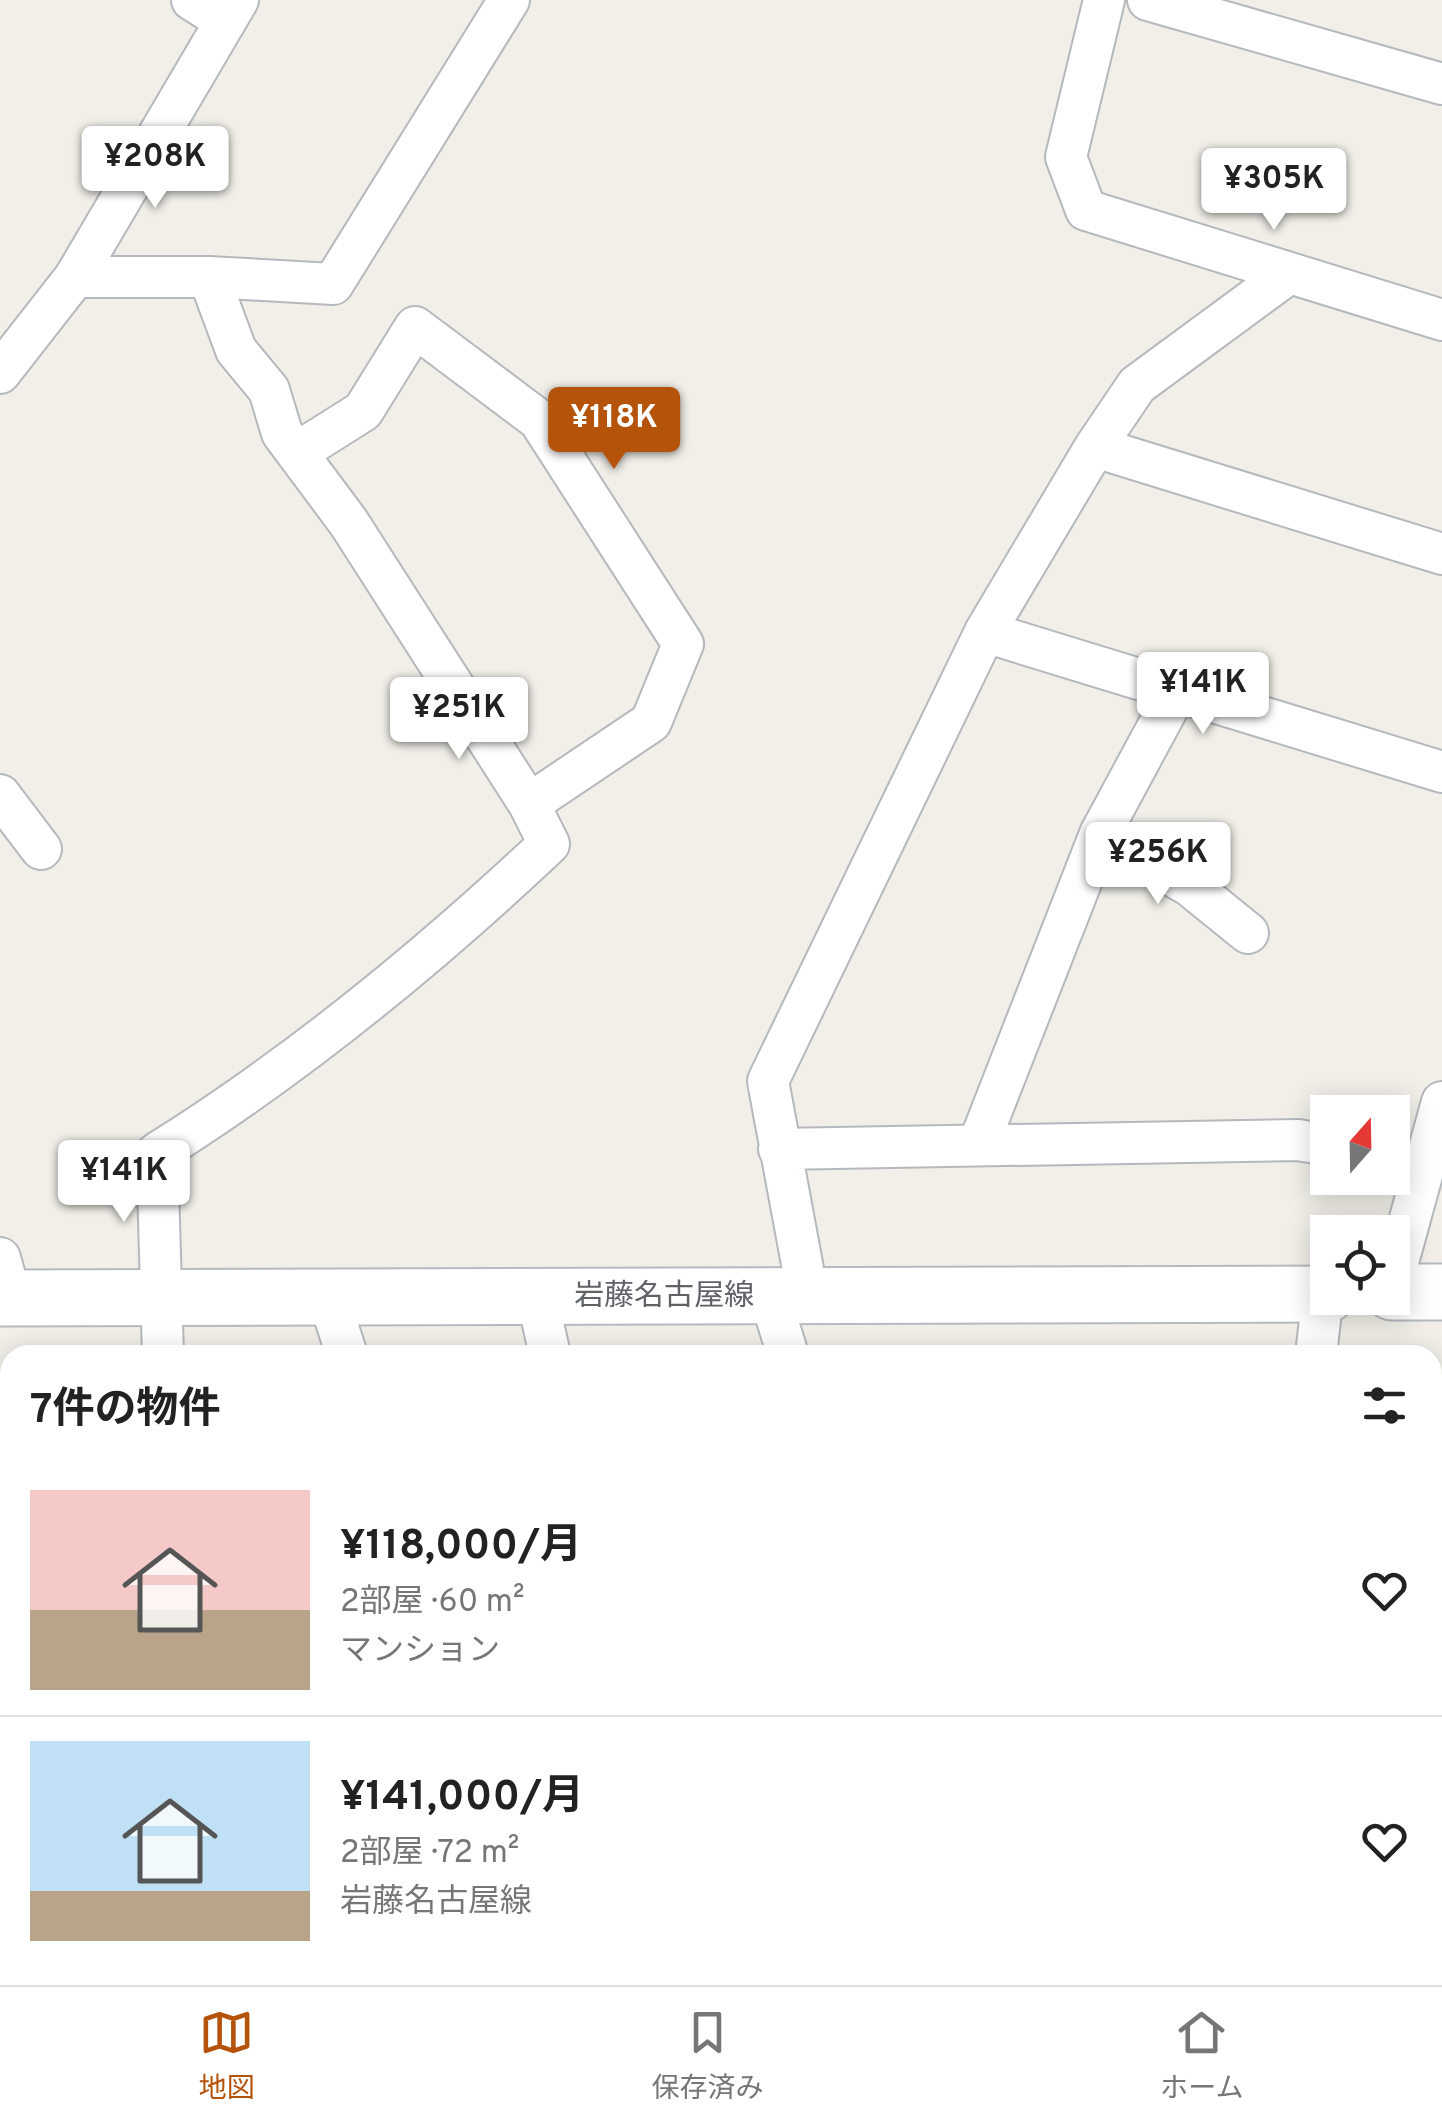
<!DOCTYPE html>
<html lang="ja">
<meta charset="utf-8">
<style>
body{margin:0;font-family:Overpass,"Noto Sans JP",sans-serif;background:#f2f2f2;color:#222;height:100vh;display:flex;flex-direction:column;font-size:38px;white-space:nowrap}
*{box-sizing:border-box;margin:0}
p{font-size:32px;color:#767676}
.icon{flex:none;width:55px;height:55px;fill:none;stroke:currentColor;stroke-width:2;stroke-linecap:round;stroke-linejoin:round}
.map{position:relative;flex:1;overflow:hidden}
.side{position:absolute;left:0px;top:1345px;width:1442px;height:640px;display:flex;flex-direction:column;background:#fff;border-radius:30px 30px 0 0;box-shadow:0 5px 25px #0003}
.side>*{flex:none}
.needle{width:65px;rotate:20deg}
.tools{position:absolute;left:1310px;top:1095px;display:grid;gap:20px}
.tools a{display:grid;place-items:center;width:100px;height:100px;border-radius:0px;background:#fff;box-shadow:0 5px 25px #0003;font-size:50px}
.price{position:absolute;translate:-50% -85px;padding:0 22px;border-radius:10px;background:#fff;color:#222;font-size:32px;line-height:65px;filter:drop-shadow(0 2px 5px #0008)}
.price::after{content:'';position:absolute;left:50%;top:60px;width:30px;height:22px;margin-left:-15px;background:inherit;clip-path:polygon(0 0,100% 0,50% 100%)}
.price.current{background:#b45309;color:#fff}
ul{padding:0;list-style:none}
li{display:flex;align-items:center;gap:30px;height:250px;padding:0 30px}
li+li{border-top:2px solid #e0e0e0}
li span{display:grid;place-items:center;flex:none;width:280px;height:200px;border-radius:0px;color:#555}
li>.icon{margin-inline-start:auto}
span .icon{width:120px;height:120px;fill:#fffc;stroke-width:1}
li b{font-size:42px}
h2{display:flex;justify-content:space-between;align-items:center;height:120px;padding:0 30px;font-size:42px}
.dock{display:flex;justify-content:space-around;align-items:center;height:140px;border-top:2px solid #e0e0e0;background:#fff;font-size:28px;color:#767676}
.dock a{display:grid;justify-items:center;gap:5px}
.dock .current{color:#b45309}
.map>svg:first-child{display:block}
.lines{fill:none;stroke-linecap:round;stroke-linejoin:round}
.minor-casing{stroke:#b5b8bc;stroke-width:44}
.secondary-casing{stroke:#b6babf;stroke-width:59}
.minor{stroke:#fff;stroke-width:40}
.secondary{stroke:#fff;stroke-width:55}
.labels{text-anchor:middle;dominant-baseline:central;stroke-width:8;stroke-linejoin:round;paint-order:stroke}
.street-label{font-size:30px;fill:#5f6368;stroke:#fff}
</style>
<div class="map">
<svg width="1442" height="1985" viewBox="0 0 1442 1985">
<rect width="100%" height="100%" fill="#f1efe8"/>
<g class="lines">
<defs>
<path id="minor" d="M192,0L225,21
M1104,0L1066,157L1086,210L1442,320
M1148,0L1442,84
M75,277H209L333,284L509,0
M0,373L75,277L238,0
M1095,447L1442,554
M298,452L363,411L415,327L539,420L683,644L651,722L529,804
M985,632L1442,772
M0,795L41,849
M1100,834L1190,886L1248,933
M979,1143L1100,834L1176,693
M779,1149L1298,1140L1328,1145
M0,1258L11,1298
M1392,1284L1442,1102
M808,1296L768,1081L985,632L1095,447L1137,385L1288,274
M328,1297L347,1355
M537,1297L550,1355
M770,1297L788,1355
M163,1355L157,1153C299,1064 428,958 549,844L529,804L349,523L282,433L269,390L236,350L209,277
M1316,1355L1323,1294
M0,1782L10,1781
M1432,1901L1442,1900
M0,1908L10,1916
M86,1975L99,1985
M162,1975L163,1985
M431,1975L440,1985
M673,1975L678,1985
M1298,1975L1299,1985"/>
<path id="secondary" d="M1392,1292H1442
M0,1298L1328,1294"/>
</defs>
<use href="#minor" class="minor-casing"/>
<use href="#secondary" class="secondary-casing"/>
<use href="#minor" class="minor"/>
<use href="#secondary" class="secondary"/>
</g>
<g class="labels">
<g class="street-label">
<text x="664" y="1297">岩藤名古屋線</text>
</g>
</g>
</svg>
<div class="tools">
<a><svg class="needle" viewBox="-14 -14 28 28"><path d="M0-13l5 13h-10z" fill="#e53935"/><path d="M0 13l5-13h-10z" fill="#767676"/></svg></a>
<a><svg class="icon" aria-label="locate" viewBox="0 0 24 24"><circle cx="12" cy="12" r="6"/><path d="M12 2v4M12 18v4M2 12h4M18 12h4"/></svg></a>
</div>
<b class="price" style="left:155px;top:211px">¥208K</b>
<b class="price" style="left:1274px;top:233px">¥305K</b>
<b class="price current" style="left:614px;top:472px">¥118K</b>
<b class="price" style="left:1203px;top:737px">¥141K</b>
<b class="price" style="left:459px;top:762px">¥251K</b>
<b class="price" style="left:1158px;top:907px">¥256K</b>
<b class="price" style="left:124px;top:1225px">¥141K</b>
<section class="side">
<h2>7件の物件<svg class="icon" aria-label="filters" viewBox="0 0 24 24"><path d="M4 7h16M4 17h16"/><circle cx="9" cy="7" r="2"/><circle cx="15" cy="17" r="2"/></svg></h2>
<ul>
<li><span style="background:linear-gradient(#f6c9c9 60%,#b9a48a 0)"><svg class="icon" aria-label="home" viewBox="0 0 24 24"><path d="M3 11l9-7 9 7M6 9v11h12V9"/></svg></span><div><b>¥118,000/月</b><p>2部屋 · 60 m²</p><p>マンション</p></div><svg class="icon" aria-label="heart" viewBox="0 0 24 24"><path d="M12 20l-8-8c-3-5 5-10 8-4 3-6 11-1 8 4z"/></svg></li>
<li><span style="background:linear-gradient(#bfe0f5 75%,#b9a48a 0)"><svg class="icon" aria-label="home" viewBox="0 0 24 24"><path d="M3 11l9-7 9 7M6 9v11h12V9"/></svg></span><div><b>¥141,000/月</b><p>2部屋 · 72 m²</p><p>岩藤名古屋線</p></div><svg class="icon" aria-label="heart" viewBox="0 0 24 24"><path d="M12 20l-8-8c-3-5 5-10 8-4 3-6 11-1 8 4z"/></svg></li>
</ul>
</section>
</div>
<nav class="dock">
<a class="current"><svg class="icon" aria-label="map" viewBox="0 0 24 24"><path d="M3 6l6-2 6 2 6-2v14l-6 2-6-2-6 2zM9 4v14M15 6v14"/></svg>地図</a>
<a><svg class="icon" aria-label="saved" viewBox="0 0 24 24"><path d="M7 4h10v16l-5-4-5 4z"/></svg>保存済み</a>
<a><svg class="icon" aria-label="home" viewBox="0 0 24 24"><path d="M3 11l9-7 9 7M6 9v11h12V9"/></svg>ホーム</a>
</nav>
